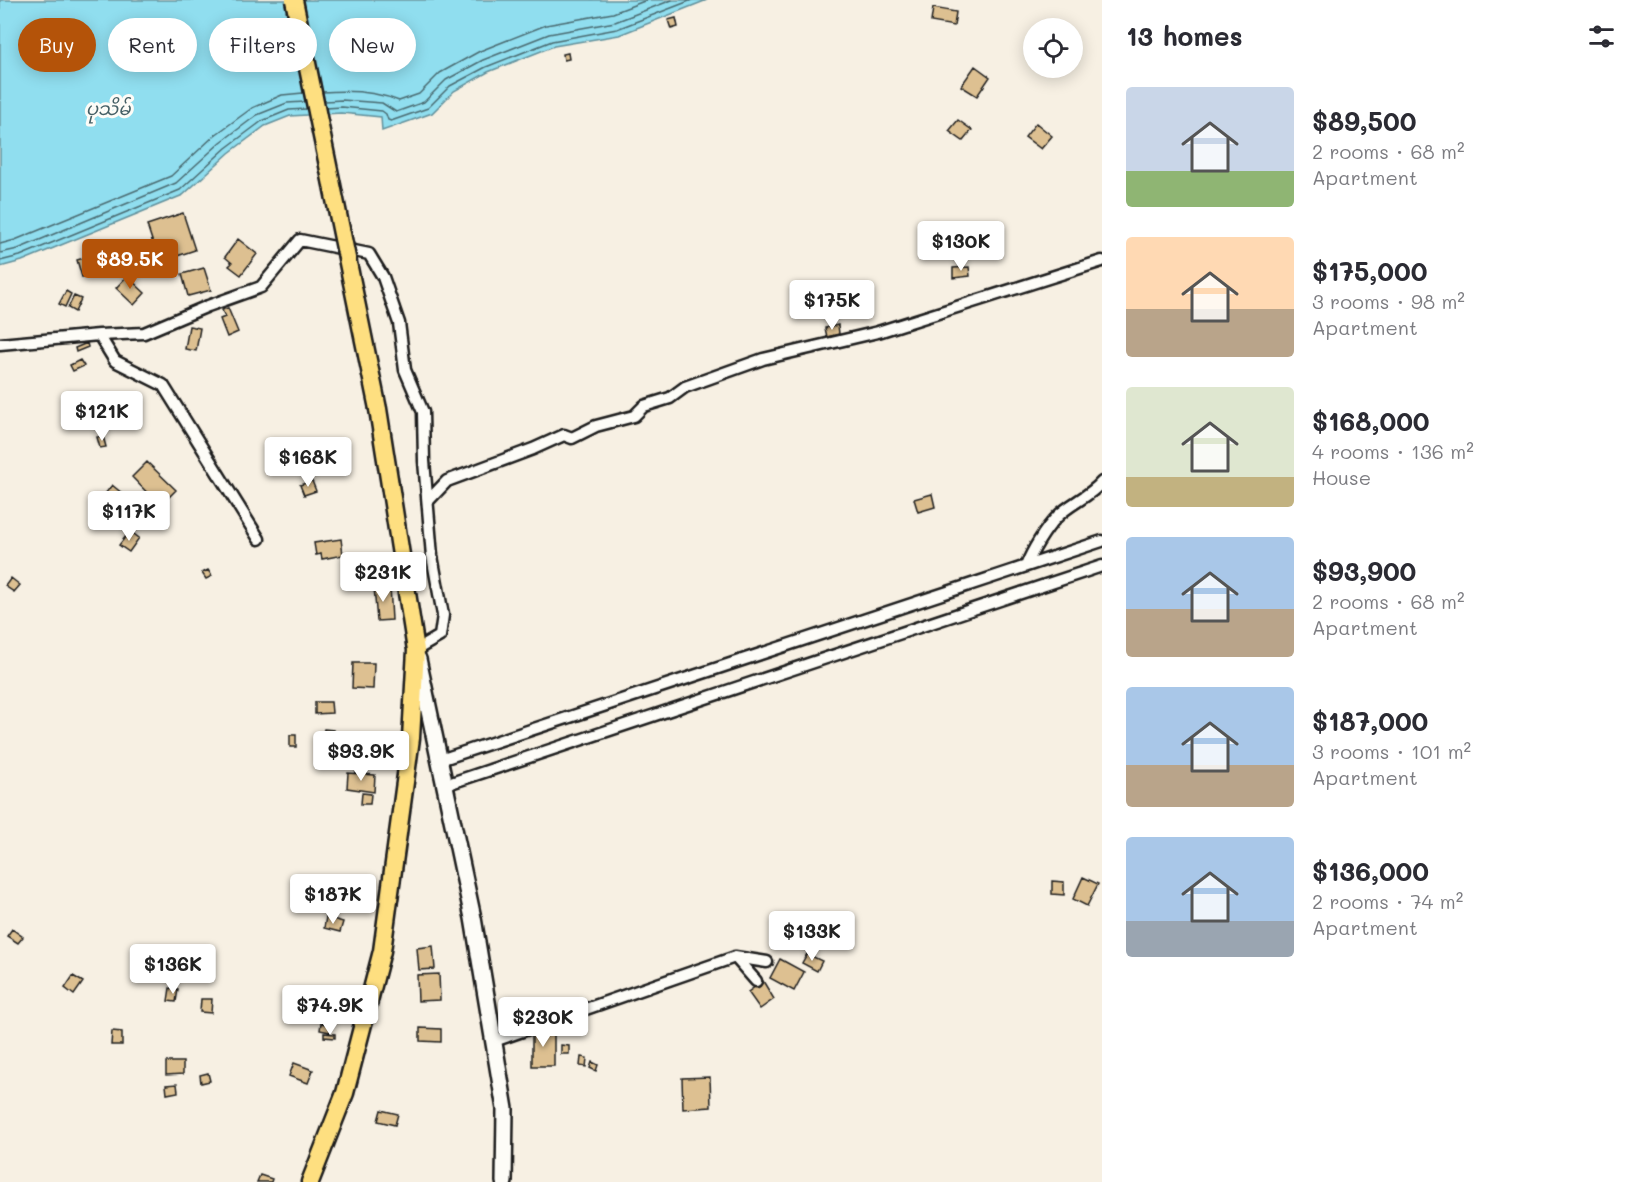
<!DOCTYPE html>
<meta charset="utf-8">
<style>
body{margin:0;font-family:Mali,"Noto Sans Myanmar",sans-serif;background:#f2f2f3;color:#2b2b33;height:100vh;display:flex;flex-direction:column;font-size:22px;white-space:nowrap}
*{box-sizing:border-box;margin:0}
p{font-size:20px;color:#7c7c81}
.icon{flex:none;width:33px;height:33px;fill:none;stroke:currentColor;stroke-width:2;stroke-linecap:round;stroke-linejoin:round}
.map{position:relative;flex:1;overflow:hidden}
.side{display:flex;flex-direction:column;background:#fff;width:540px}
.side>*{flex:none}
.hud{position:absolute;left:18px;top:18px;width:570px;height:54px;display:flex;gap:12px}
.fabs{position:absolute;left:1023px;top:18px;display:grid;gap:12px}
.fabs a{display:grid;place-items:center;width:60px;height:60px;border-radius:50%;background:#fff;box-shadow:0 3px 15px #0003;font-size:30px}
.price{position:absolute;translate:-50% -51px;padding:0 14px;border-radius:6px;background:#fff;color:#222;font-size:20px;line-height:39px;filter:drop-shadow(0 2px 3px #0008)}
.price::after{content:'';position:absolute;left:50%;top:36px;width:18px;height:14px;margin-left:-9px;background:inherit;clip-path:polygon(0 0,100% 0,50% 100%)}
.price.on{background:#b45309;color:#fff}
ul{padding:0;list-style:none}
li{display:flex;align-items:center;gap:18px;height:150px;padding:0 24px}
li span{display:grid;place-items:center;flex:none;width:168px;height:120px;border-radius:6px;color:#555}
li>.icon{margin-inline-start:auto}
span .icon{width:72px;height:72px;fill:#fffc;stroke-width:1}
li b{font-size:26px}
h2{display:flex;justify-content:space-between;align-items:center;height:72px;padding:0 24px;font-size:26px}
.tag{padding:0 21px;border-radius:27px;background:#fff;box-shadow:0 3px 15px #0003;font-size:21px;line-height:54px}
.tag.on{background:#b45309;color:#fff}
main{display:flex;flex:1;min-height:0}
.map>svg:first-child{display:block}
.water{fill:#90deef;stroke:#62909b;stroke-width:1.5}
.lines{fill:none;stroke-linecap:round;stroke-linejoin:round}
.shore{stroke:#4a6a70;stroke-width:1.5}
.building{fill:#ddc091;stroke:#1c1c1c;stroke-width:1.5}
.minor-casing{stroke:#1c1c1c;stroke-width:15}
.secondary-casing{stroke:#1c1c1c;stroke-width:20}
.trunk-casing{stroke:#1c1c1c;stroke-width:21}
.minor{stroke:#fdfcf7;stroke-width:10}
.secondary{stroke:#fdfcf7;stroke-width:15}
.trunk{stroke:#fedf80;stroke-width:16}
.trunk-bridge-casing{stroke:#1c1c1c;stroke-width:21;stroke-linecap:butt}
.trunk-bridge{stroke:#fedf80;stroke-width:16}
.labels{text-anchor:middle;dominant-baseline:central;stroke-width:6;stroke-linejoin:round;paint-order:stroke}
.water-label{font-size:18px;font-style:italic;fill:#456066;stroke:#fdfcf7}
</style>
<main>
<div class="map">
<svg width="1102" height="1182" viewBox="0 0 1102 1182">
<rect width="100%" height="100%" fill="#f7f0e3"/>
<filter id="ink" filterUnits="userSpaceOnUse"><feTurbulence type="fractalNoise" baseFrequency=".0167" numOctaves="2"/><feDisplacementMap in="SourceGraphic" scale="12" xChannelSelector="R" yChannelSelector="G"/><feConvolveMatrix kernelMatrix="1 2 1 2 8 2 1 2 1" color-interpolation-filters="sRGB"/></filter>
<g filter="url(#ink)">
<path class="water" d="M0,0H707L619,35L554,46L488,72L454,91L432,113L382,131L381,117L341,113L290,116L265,126L229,153L183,195L22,261L0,267Z"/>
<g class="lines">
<path class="shore" d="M323,92C348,90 376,91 399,101L419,94L440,73L480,51L546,25L613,13L647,0
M325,101L342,100L382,103L396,112L424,102L446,80L483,60L549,34L615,22L672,0
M326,108L342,107L382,111L386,114L388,120L391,121L428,108L450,86L486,67L552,41L617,29L692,0
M0,244L15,240L171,176L215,135L252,108L282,95L303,93
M0,253L18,249L176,183L221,142L257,115L287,103L305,102
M0,261L20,256L180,190L226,148L262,121L289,110L306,109"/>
</g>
<path class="building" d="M933,8L956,12L954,26L931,22Z
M676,18L678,27L671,29L668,20Z
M568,53L569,59L564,60L563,54Z
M975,66L990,77L977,96L961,86Z
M958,120L972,130L963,141L949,131Z
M1036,123L1052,136L1041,149L1025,137Z
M183,213L195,250L159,262L147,225Z
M238,239L257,254L241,275L229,266L232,263L225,257Z
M91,256L96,273L82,277L77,260Z
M969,267L970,276L953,278V268Z
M204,268L211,290L188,296L182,274Z
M127,276L145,293L134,305L116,288Z
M66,291L71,294L65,307L59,304Z
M74,296L81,299L75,312L68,308Z
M228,308L238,332L227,337L220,319L225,317L222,310Z
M838,325L839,334L827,337L825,328Z
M189,326L200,328L196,351L185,349Z
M87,343L88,347L76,352L75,348Z
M80,360L84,366L73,371L70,365Z
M103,436L106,447L100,448L97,437Z
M147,462L176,490L160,506L132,477Z
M312,481L316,491L304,495L300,485Z
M112,485L134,503L124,517L101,499Z
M932,494L935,507L918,512L914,499Z
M130,531L139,538L129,552L119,545Z
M341,539L343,555L322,559L321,554L316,555L314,543Z
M208,570L212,576L206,579L202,573Z
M11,578L20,585L14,592L5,586Z
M390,586L392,620L377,621L374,587Z
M353,663H374L373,689L352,688Z
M315,702H331L332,713L315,714Z
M324,729L333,730L332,739L322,738Z
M290,735H296V747H290Z
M355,742L376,744L375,756L354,754Z
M348,773L375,775L374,792L347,788Z
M362,793L371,794L370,804H361Z
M1083,877L1098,884L1087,906L1073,899Z
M1052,881L1064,882V895L1052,894Z
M326,917L343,922L340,932L324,928Z
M12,929L23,937L18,943L7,936Z
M433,946L435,969L419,970L417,948Z
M807,954L822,961L817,971L802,963Z
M780,959L804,972L794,991L770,978Z
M439,974L440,1000L418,1001L417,975Z
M73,976L83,982L74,995L65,988Z
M763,981L774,999L760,1009L748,992Z
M170,988L178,989L176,1002L168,1001Z
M201,999H212L211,1013L200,1012Z
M321,1023L331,1025L330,1032L320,1030Z
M420,1028L441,1029V1042L420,1041Z
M532,1030H554V1066H532Z
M112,1031L122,1032V1045H111Z
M324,1033L335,1034V1038L324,1037Z
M561,1045L569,1046V1054H561Z
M581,1057L587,1058L586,1067L580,1066Z
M166,1062H183V1074L166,1075Z
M592,1062L598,1065L596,1071L590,1068Z
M294,1063L313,1070L308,1083L289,1076Z
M208,1073L210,1081L201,1083L200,1075Z
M710,1077L711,1107L683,1109L682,1078Z
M177,1084L178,1092L167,1094L166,1085Z
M381,1110L398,1114L395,1125L378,1121Z
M260,1175L272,1179L271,1182H257Z"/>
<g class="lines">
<defs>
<path id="minor" d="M0,344L99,335
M428,501L447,481L533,449L564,435L572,438L596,426L634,416L644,406L670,398L685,387L763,359L878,332L1102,261
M259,539L163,385L115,361L99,335L144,333L208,306L261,287L300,240L369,254L383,277L399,323L405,370L423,412L424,461L432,556L443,615L440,636L416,650
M1026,566C1032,551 1045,529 1057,517C1069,504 1089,497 1102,482
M440,760L1102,541
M445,785L1102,566
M735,957L767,962
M494,1041L735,957L756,981"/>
<path id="secondary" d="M418,659L473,918L505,1109L504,1182"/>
<path id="trunk" d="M310,1182L345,1093L382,951L411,738L416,650L378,409"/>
</defs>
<use href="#minor" class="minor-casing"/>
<use href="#secondary" class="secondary-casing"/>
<use href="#trunk" class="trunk-casing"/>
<use href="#minor" class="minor"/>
<use href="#secondary" class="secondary"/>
<use href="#trunk" class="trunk"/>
<defs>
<path id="trunk-bridge" d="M294,0L378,409"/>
</defs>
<use href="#trunk-bridge" class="trunk-bridge-casing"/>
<use href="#trunk-bridge" class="trunk-bridge"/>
</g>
</g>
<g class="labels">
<g class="water-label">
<text x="108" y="108">ပုသိမ်</text>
</g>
</g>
</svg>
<div class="fabs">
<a><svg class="icon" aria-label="locate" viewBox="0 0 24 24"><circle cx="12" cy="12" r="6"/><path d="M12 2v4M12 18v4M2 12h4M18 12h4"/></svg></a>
</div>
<b class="price" style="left:961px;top:272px">$130K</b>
<b class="price on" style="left:130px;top:290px">$89.5K</b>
<b class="price" style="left:832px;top:331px">$175K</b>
<b class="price" style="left:102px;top:442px">$121K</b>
<b class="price" style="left:308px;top:488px">$168K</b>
<b class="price" style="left:129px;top:542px">$117K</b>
<b class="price" style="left:383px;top:603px">$231K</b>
<b class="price" style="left:361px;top:782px">$93.9K</b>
<b class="price" style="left:333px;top:925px">$187K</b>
<b class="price" style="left:812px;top:962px">$133K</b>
<b class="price" style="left:173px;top:995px">$136K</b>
<b class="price" style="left:330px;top:1036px">$74.9K</b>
<b class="price" style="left:543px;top:1048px">$230K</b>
<div class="hud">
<a class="tag on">Buy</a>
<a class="tag">Rent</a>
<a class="tag">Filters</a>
<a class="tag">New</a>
</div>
</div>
<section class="side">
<h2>13 homes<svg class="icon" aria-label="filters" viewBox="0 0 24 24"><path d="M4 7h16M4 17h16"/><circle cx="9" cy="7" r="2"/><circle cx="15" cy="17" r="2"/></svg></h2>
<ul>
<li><span style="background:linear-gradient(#c9d6e8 70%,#8fb573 0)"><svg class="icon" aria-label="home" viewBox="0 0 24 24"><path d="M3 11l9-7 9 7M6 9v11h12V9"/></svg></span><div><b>$89,500</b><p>2 rooms · 68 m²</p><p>Apartment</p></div></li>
<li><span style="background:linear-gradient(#ffd9b3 60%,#b9a48a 0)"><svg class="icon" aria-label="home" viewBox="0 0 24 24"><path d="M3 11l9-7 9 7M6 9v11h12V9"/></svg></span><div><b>$175,000</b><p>3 rooms · 98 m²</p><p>Apartment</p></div></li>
<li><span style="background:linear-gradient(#dfe7d0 75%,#c2b280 0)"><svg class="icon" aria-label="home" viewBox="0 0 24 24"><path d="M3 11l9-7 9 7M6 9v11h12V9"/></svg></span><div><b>$168,000</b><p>4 rooms · 136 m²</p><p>House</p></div></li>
<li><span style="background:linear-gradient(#a9c7e8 60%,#b9a48a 0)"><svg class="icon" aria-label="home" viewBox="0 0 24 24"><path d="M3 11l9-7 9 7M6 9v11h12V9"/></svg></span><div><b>$93,900</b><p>2 rooms · 68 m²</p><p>Apartment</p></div></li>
<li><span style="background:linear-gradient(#a9c7e8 65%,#b9a48a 0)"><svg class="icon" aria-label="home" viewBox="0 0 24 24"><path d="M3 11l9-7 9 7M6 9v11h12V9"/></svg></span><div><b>$187,000</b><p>3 rooms · 101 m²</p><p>Apartment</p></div></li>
<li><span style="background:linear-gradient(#a9c7e8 70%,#9aa5b1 0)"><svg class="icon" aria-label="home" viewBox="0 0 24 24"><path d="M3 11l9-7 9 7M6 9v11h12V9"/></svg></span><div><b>$136,000</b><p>2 rooms · 74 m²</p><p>Apartment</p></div></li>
</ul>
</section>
</main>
